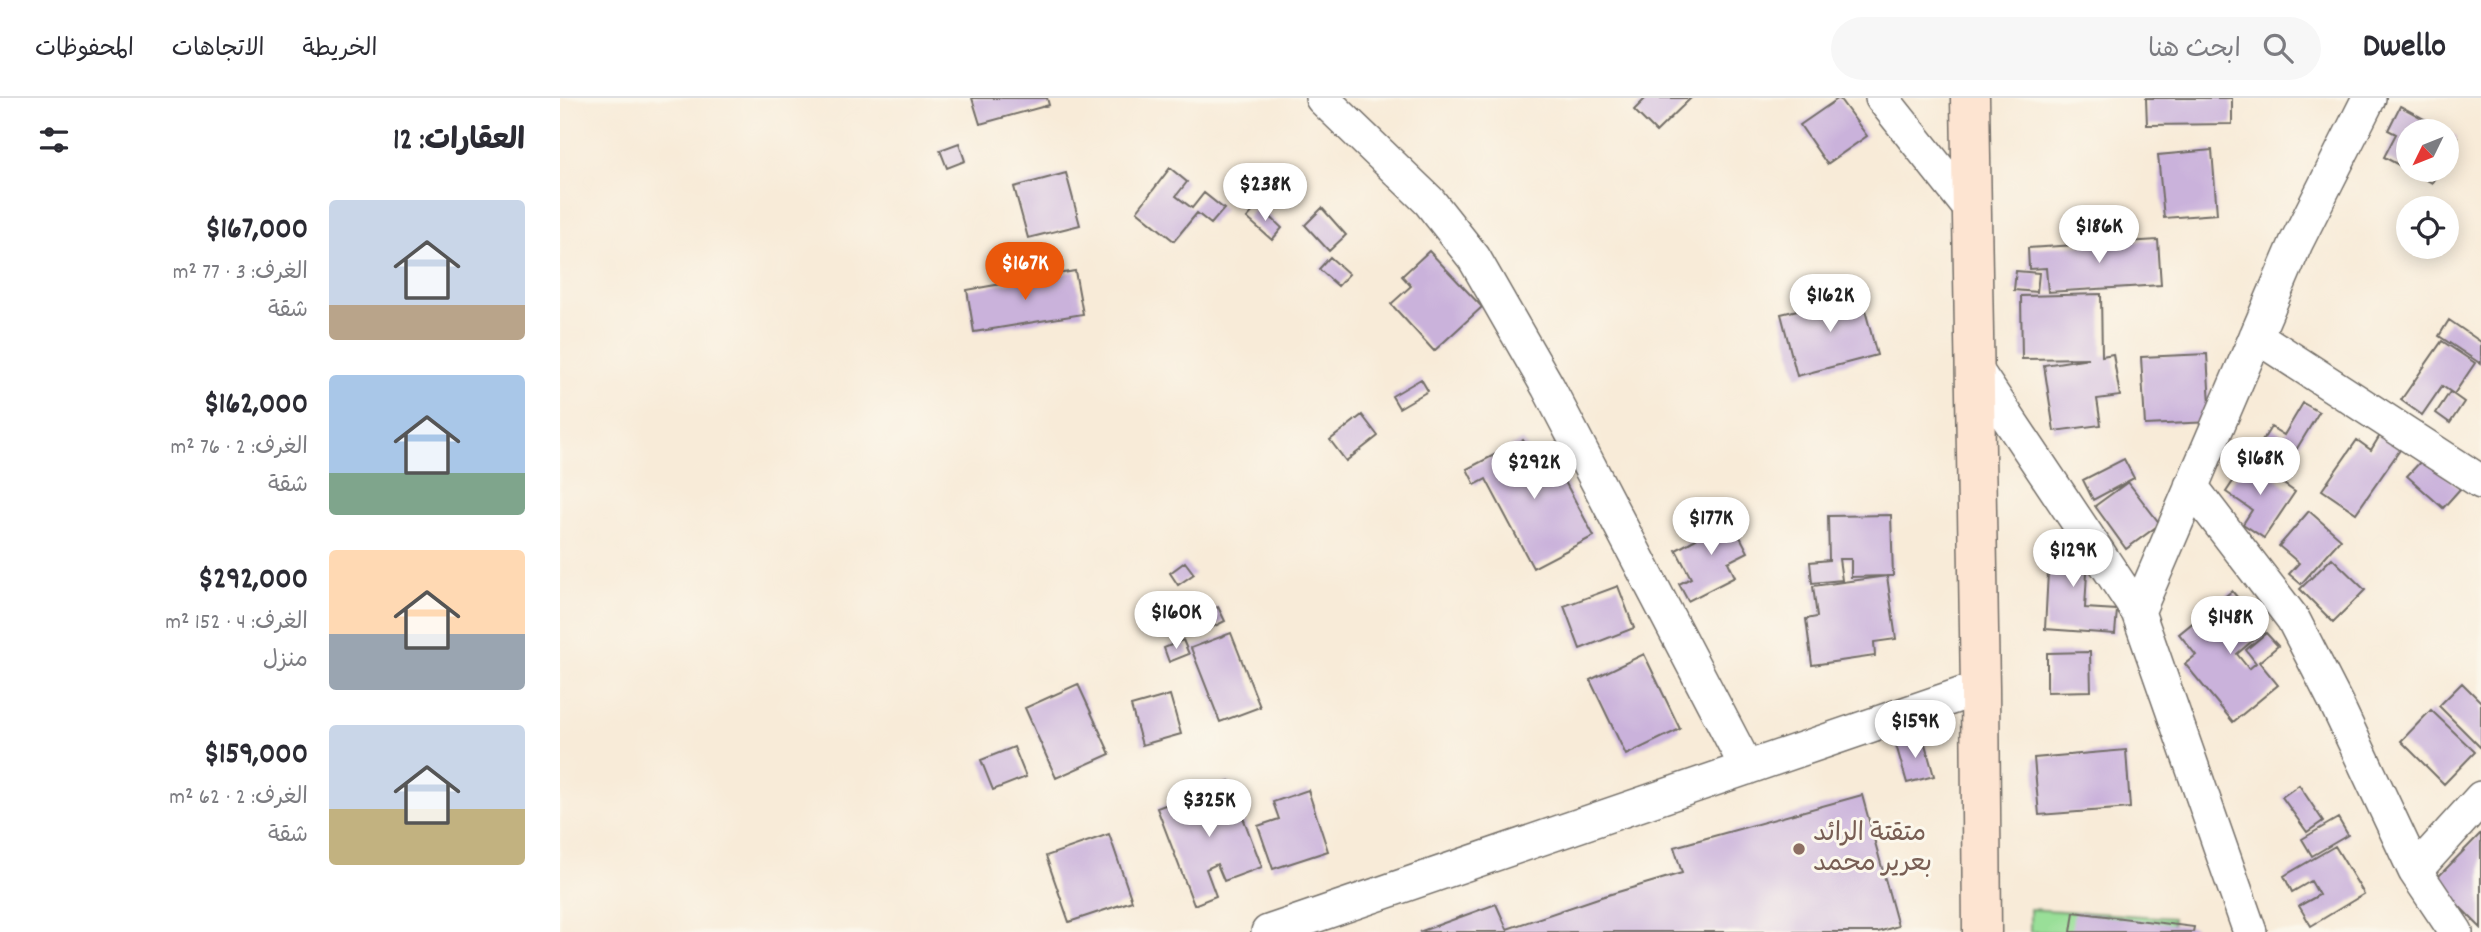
<!DOCTYPE html>
<html lang="ar">
<meta charset="utf-8">
<style>
body{margin:0;font-family:Dekko,"Playpen Sans Arabic",sans-serif;background:#f7f7f7;color:#2b2b33;direction:rtl;height:100vh;display:flex;flex-direction:column;font-size:26px;white-space:nowrap}
*{box-sizing:border-box;margin:0}
p{font-size:23px;color:#7c7c81}
.icon{flex:none;width:38px;height:38px;fill:none;stroke:currentColor;stroke-width:2;stroke-linecap:round;stroke-linejoin:round}
.map{position:relative;flex:1;overflow:hidden;direction:ltr}
.drawer{display:flex;flex-direction:column;background:#fff;width:560px}
.drawer>*{flex:none}
.needle{width:46px;rotate:227deg}
.controls{position:absolute;left:1836px;top:21px;display:grid;gap:14px}
.controls a{display:grid;place-items:center;width:63px;height:63px;border-radius:50%;background:#fff;box-shadow:0 4px 18px #0003;font-size:35px}
.price{position:absolute;translate:-50% -60px;padding:0 16px;border-radius:24px;background:#fff;color:#222;font-size:23px;line-height:46px;filter:drop-shadow(0 2px 4px #0008)}
.price::after{content:'';position:absolute;left:50%;top:42px;width:21px;height:16px;margin-left:-10px;background:inherit;clip-path:polygon(0 0,100% 0,50% 100%)}
.price.on{background:#ea580c;color:#fff}
ul{padding:0;list-style:none}
li{display:flex;align-items:center;gap:21px;height:175px;padding:0 35px}
li span{display:grid;place-items:center;flex:none;width:196px;height:140px;border-radius:7px;color:#555}
li>.icon{margin-inline-start:auto}
span .icon{width:84px;height:84px;fill:#fffc;stroke-width:1}
li b{font-size:30px}
h2{display:flex;justify-content:space-between;align-items:center;height:84px;padding:0 35px;font-size:30px}
header{display:flex;align-items:center;gap:42px;box-sizing:border-box;height:98px;padding:0 35px;background:#fff;border-bottom:2px solid #e1e1e2}
header strong{font-size:33px}
nav{display:flex;gap:38px;margin-inline-start:auto;font-size:24px}
.search{width:490px;height:63px;background:#f7f7f7;display:flex;align-items:center;gap:18px;box-sizing:border-box;padding:0 24px;border-radius:38px;color:#7c7c81;font-size:26px}
main{display:flex;flex:1;min-height:0}
.map>svg:first-child{display:block}
.green{fill:#99df98;stroke:#628562;stroke-width:2}
.building{fill:#cab2db}
.lines{fill:none;stroke-linecap:round;stroke-linejoin:round}
.street-casing{stroke:#736e68;stroke-width:36}
.secondary-casing{stroke:#736e68;stroke-width:41}
.street{stroke:#fff;stroke-width:33}
.secondary{stroke:#fde4d1;stroke-width:38}
.education-dot{fill:#8d6e63;stroke:#fbf7ec;stroke-width:2.5}
.labels{text-anchor:middle;dominant-baseline:central;stroke-width:6;stroke-linejoin:round;paint-order:stroke}
.education-label{font-size:26px;fill:#785e54;stroke:#fbf7ec;text-anchor:start}
</style>
<header>
<strong>Dwello</strong>
<div class="search"><svg class="icon" aria-label="search" viewBox="0 0 24 24"><circle cx="10" cy="10" r="6"/><path d="M15 15l6 6"/></svg>ابحث هنا</div>
<nav><a>الخريطة</a><a>الاتجاهات</a><a>المحفوظات</a></nav>
</header>
<main>
<div class="map">
<svg width="1921" height="834" viewBox="0 0 1921 834">
<rect width="100%" height="100%" fill="#fbf7ec"/>
<filter id="ink" filterUnits="userSpaceOnUse"><feTurbulence type="fractalNoise" baseFrequency=".0143" numOctaves="2"/><feDisplacementMap in="SourceGraphic" scale="14" xChannelSelector="R" yChannelSelector="G"/><feConvolveMatrix kernelMatrix="1 2 1 2 8 2 1 2 1" color-interpolation-filters="sRGB"/></filter>
<filter id="wash" filterUnits="userSpaceOnUse"><feTurbulence type="fractalNoise" baseFrequency=".00686" numOctaves="4" result="noise"/><feDisplacementMap in="SourceGraphic" scale="28" xChannelSelector="R" yChannelSelector="G"/><feGaussianBlur stdDeviation="1.57" result="paint"/><feColorMatrix in="noise" values="0 0 0 0 0 0 0 0 0 0 0 0 0 0 0 0 0 1.4 0 .05"/><feComposite in="paint" operator="in"/></filter>
<g filter="url(#wash)">
<rect width="100%" height="100%" fill="#f8ebd8"/>
<path class="green" d="M1470,811L1613,820L1612,834H1470Z"/>
<g id="blocks">
<path class="building" d="M412,0H487L489,7L420,26Z
M1086,0H1131L1096,34L1074,12Z
M1279,0L1307,38L1267,66L1240,27Z
M1586,0H1672V26L1587,27Z
M1840,8L1886,33H1848V72H1879L1872,85L1824,59L1836,36L1828,32Z
M1886,33L1897,39L1886,58Z
M399,45L405,63L387,70L380,52Z
M1652,52L1657,116L1604,120L1598,57Z
M610,70L627,84L616,98L632,110L644,95L664,111L651,126L637,115L614,143L577,113Z
M506,75L520,127L468,140L454,89Z
M698,107L722,130L712,142L687,120Z
M762,110L786,137L769,153L745,127Z
M1598,142L1601,187L1488,194L1486,170L1469,171L1468,150Z
M869,153L922,209L874,253L831,206L851,188L842,178Z
M770,159L789,176L778,188L759,171Z
M515,173L523,216L414,234L407,192Z
M1456,173L1479,175L1477,194L1454,192Z
M1297,182L1317,257L1237,278L1221,216L1254,208L1257,215L1283,209L1277,188Z
M1541,196L1542,258L1553,256L1560,298L1537,301L1541,327L1494,333L1484,267L1529,260L1462,261L1461,198Z
M1889,222L1921,244V266L1879,238Z
M1882,243L1915,265L1894,296L1882,288L1862,317L1841,302Z
M1647,256L1651,324L1585,327L1581,259Z
M861,281L868,293L839,310L832,298Z
M1890,294L1904,304L1890,325L1876,315Z
M1743,305L1759,314L1730,362L1701,345L1711,329L1724,337Z
M802,317L818,338L786,363L770,342Z
M1822,334L1842,349L1796,415L1762,392L1797,342L1811,352Z
M963,342L972,358L987,350L1034,438L973,470L926,381L915,387L907,371Z
M1704,351L1724,363L1716,376L1696,365Z
M1865,359L1900,391L1883,410L1847,378Z
M1564,361L1574,380L1533,402L1523,382Z
M1688,361L1735,394L1704,440L1683,426L1692,412L1666,394Z
M1568,384L1600,426L1566,451L1535,408Z
M1749,413L1781,441L1741,486L1729,476L1739,465L1719,448Z
M1168,416L1188,454L1168,464L1175,479L1128,503L1119,486L1131,480L1116,452L1136,441L1132,434Z
M1331,417L1333,478H1327L1336,541L1314,544L1315,558L1252,567L1246,521L1257,519L1253,488L1327,478L1291,479V461H1279L1282,482L1252,485L1250,464L1269,462L1268,418Z
M1490,436L1529,439L1525,510L1557,512L1555,536L1485,531Z
M1772,460L1805,492L1773,524L1740,491Z
M625,464L634,476L618,487L610,475Z
M1058,488L1074,530L1020,551L1004,508Z
M1672,493L1705,532L1677,556L1689,571L1696,565L1686,552L1706,535L1718,548L1699,564L1718,587L1673,624L1625,566L1636,557L1619,536Z
M658,509L665,523L649,531L642,517Z
M671,535L700,609L660,624L631,550Z
M623,542L629,556L609,564L604,550Z
M1530,554L1531,593L1487,594V555Z
M1084,556L1120,631L1066,657L1030,582Z
M1902,585L1921,604V650L1879,608Z
M518,586L550,656L496,680L465,610Z
M610,597L621,636L582,647L571,608Z
M1871,612L1915,654L1884,686L1841,643Z
M1363,639L1374,678L1347,685L1336,647Z
M454,649L466,679L433,692L421,662Z
M1566,652L1570,710L1479,717L1474,660Z
M669,683L702,769L664,783L657,766L646,771L656,798L634,807L597,710Z
M1739,687L1763,723L1747,734L1722,699Z
M748,692L768,753L713,771L698,728L719,721L713,704Z
M1302,697L1338,828L1318,834H859L936,806L947,831L1041,799L1122,775L1114,749Z
M1778,720L1788,737L1752,758L1742,741Z
M1921,735V830L1874,783Z
M549,736L572,803L509,824L486,758Z
M1775,748L1804,796L1751,828L1739,808L1759,797L1751,783L1732,794L1724,778Z
M1514,814L1634,829L1633,834H1511Z"/>
</g>
</g>
<g filter="url(#ink)">
<use href="#blocks" fill-opacity="0" stroke="#736e68" stroke-width="2"/>
<g class="lines">
<defs>
<path id="street" d="M762,0L869,103L914,160L988,289L1187,670
M1322,0L1412,113
M1696,238L1921,384
M1416,272L1578,514L1690,834
M1631,388L1733,521L1776,605L1855,773L1896,834
M1578,514L1736,145L1809,0
M1855,773L1921,700
M708,834L1420,590"/>
<path id="secondary" d="M1410,0L1420,590L1422,834"/>
</defs>
<use href="#street" class="street-casing"/>
<use href="#secondary" class="secondary-casing"/>
<use href="#street" class="street"/>
<use href="#secondary" class="secondary"/>
</g>
</g>
<circle class="education-dot" cx="1239" cy="751" r="7"/>
<g class="labels">
<g class="education-label">
<text x="1253" y="736">متقتة الرائد<tspan x="1253" dy="30">بعرير محمد</tspan></text>
</g>
</g>
</svg>
<div class="controls">
<a><svg class="needle" viewBox="-14 -14 28 28"><path d="M0-13l5 13h-10z" fill="#e53935"/><path d="M0 13l5-13h-10z" fill="#7c7c81"/></svg></a>
<a><svg class="icon" aria-label="locate" viewBox="0 0 24 24"><circle cx="12" cy="12" r="6"/><path d="M12 2v4M12 18v4M2 12h4M18 12h4"/></svg></a>
</div>
<b class="price" style="left:705px;top:125px">$238K</b>
<b class="price" style="left:1539px;top:167px">$186K</b>
<b class="price on" style="left:465px;top:204px">$167K</b>
<b class="price" style="left:1270px;top:236px">$162K</b>
<b class="price" style="left:1700px;top:399px">$168K</b>
<b class="price" style="left:974px;top:403px">$292K</b>
<b class="price" style="left:1151px;top:459px">$177K</b>
<b class="price" style="left:1513px;top:491px">$129K</b>
<b class="price" style="left:616px;top:553px">$160K</b>
<b class="price" style="left:1670px;top:558px">$148K</b>
<b class="price" style="left:1355px;top:662px">$159K</b>
<b class="price" style="left:649px;top:741px">$325K</b>
</div>
<section class="drawer">
<h2>العقارات: 12<svg class="icon" aria-label="filters" viewBox="0 0 24 24"><path d="M4 7h16M4 17h16"/><circle cx="9" cy="7" r="2"/><circle cx="15" cy="17" r="2"/></svg></h2>
<ul>
<li><span style="background:linear-gradient(#c9d6e8 75%,#b9a48a 0)"><svg class="icon" aria-label="home" viewBox="0 0 24 24"><path d="M3 11l9-7 9 7M6 9v11h12V9"/></svg></span><div><b>$167,000</b><p>الغرف: 3 · 77 m²</p><p>شقة</p></div></li>
<li><span style="background:linear-gradient(#a9c7e8 70%,#7fa58c 0)"><svg class="icon" aria-label="home" viewBox="0 0 24 24"><path d="M3 11l9-7 9 7M6 9v11h12V9"/></svg></span><div><b>$162,000</b><p>الغرف: 2 · 76 m²</p><p>شقة</p></div></li>
<li><span style="background:linear-gradient(#ffd9b3 60%,#9aa5b1 0)"><svg class="icon" aria-label="home" viewBox="0 0 24 24"><path d="M3 11l9-7 9 7M6 9v11h12V9"/></svg></span><div><b>$292,000</b><p>الغرف: 4 · 152 m²</p><p>منزل</p></div></li>
<li><span style="background:linear-gradient(#c9d6e8 60%,#c2b280 0)"><svg class="icon" aria-label="home" viewBox="0 0 24 24"><path d="M3 11l9-7 9 7M6 9v11h12V9"/></svg></span><div><b>$159,000</b><p>الغرف: 2 · 62 m²</p><p>شقة</p></div></li>
</ul>
</section>
</main>
